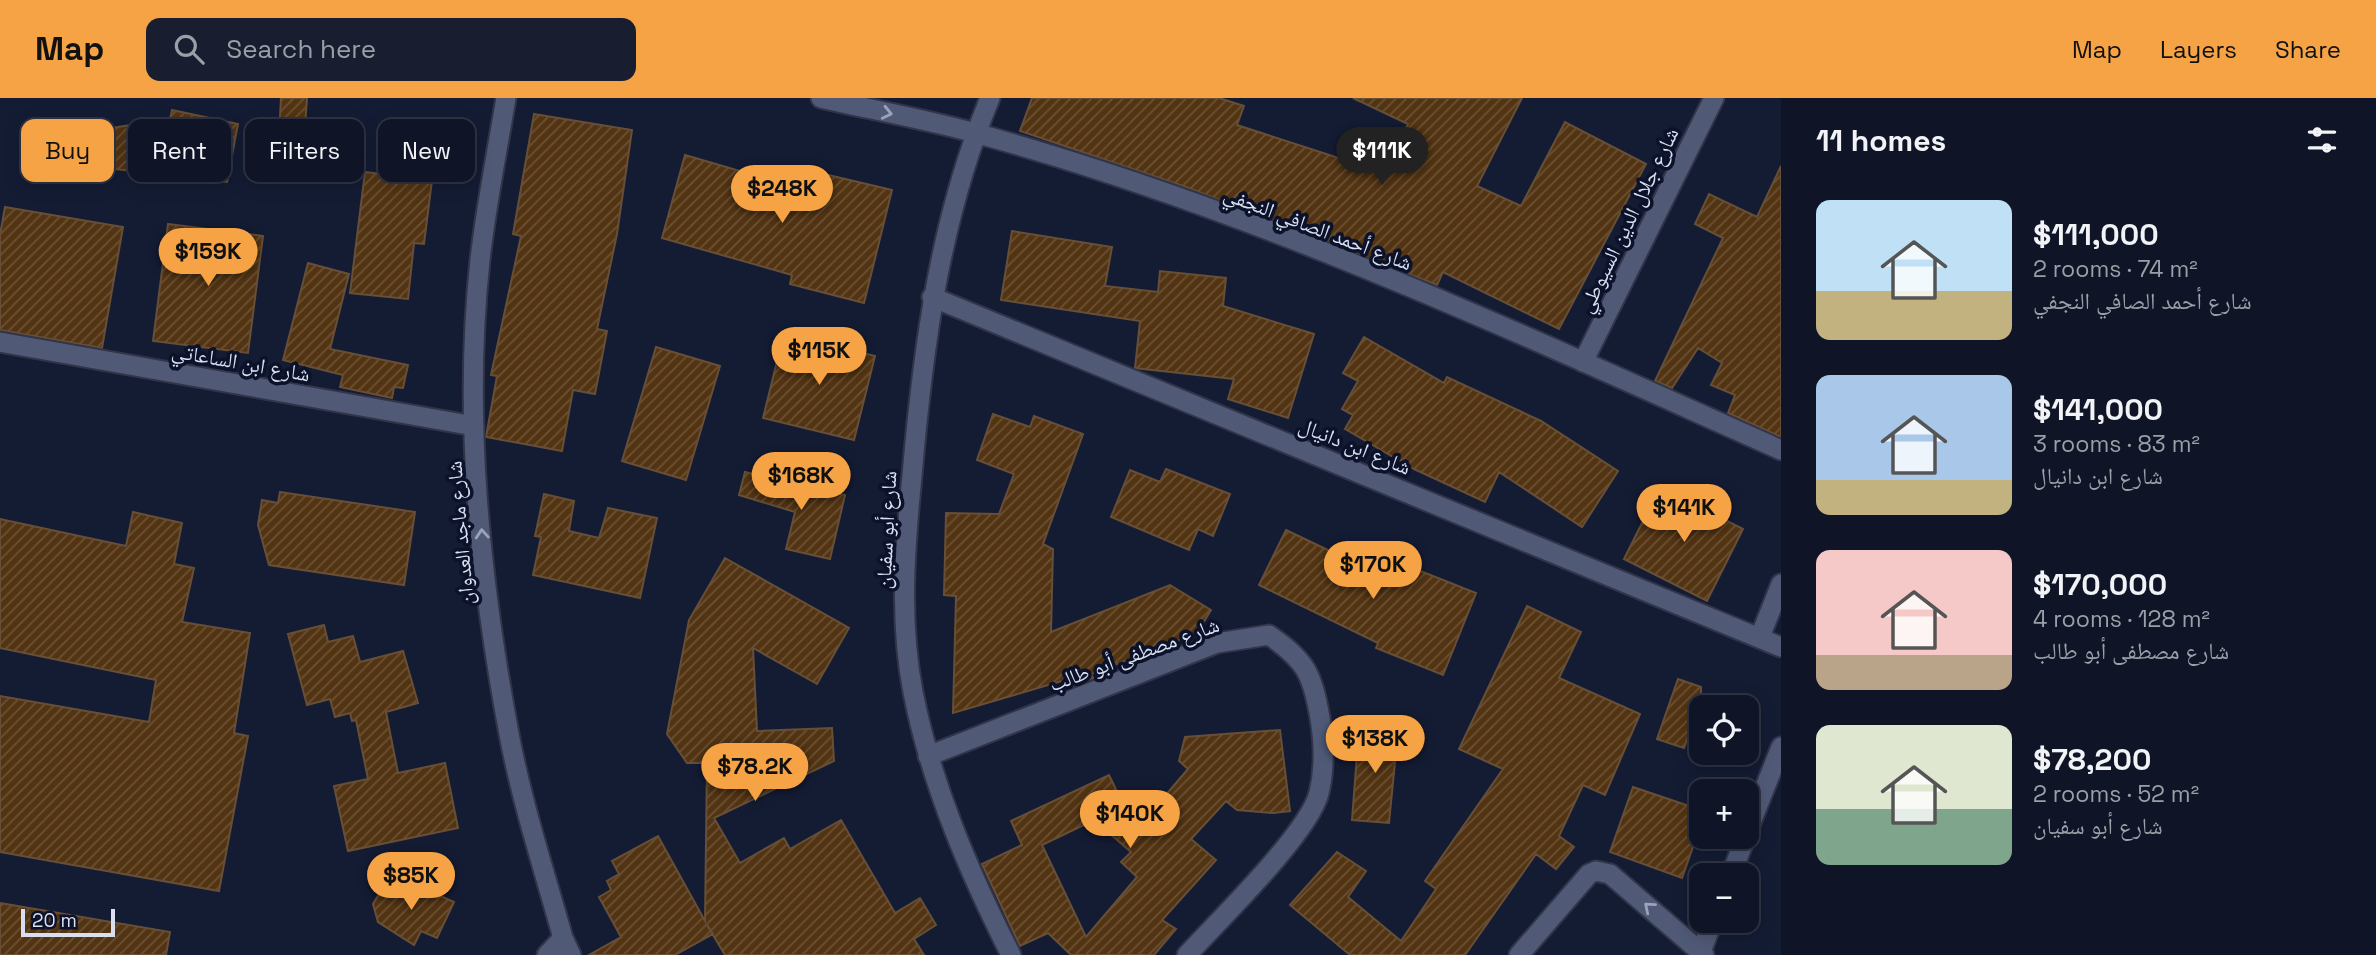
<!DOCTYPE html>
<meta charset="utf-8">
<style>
body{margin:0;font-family:"Space Grotesk","Noto Naskh Arabic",sans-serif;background:#181e2f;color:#f1f3f6;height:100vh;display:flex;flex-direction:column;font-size:26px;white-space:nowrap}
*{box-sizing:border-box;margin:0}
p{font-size:23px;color:#9b9fa7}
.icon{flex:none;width:38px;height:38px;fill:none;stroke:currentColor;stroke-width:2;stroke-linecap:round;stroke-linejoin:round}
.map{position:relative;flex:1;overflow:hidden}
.panel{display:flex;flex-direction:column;background:#0f1527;width:595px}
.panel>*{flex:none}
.top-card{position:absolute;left:21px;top:21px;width:665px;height:63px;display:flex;gap:14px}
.buttons{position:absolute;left:1689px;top:597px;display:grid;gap:14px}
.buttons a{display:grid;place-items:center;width:70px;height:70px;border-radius:14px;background:#0f1527;box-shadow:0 4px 18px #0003,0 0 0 2px #2f3444;font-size:35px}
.scale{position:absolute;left:21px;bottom:18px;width:94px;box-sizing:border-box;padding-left:7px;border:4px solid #d8dff0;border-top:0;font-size:19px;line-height:24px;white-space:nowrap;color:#d8dff0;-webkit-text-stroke:5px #0b122a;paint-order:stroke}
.price{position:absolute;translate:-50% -60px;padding:0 16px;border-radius:24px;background:#f5a345;color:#111;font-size:23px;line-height:46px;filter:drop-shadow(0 2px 4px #0008)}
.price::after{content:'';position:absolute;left:50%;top:42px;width:21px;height:16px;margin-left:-10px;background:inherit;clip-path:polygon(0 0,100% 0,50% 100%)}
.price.active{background:#222;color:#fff}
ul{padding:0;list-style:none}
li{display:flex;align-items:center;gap:21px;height:175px;padding:0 35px}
li span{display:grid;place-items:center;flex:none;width:196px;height:140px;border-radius:14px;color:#555}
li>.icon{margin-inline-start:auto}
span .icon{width:84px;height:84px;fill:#fffc;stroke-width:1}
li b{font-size:30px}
h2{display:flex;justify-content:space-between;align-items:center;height:84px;padding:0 35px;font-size:30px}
.chip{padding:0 24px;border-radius:14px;background:#0f1527;box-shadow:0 4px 18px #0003,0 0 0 2px #2f3444;font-size:24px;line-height:63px}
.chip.active{background:#f5a345;color:#111}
header{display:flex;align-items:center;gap:42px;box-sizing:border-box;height:98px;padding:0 35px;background:#f5a345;color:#111}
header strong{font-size:33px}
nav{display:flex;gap:38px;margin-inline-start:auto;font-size:24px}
.search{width:490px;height:63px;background:#181e2f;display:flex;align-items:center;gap:18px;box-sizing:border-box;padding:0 24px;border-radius:14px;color:#9b9fa7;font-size:26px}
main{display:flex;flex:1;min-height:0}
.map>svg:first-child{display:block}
.building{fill:url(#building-hatch);stroke:#674f37;stroke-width:2;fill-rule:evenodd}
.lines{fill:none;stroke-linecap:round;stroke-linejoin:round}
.minor-casing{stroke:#32354a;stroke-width:23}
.minor{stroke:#505a77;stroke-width:19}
.oneway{stroke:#9ba3ba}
.labels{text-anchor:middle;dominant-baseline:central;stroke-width:7;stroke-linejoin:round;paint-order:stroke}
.street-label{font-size:21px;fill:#d8dff0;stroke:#0b122a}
</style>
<header>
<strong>Map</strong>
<div class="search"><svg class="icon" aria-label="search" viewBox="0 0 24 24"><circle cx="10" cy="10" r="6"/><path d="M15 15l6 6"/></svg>Search here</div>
<nav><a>Map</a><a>Layers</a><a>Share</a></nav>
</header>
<main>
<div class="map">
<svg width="1781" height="857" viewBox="0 0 1781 857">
<defs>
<pattern id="building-hatch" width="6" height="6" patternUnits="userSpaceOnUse" patternTransform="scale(1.75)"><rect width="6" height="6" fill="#533412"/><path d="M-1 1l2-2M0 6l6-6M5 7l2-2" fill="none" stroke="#6b5135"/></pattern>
</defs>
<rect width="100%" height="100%" fill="#141c34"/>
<path class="building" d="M281,0H307L303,58L278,56Z
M1032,0H1219L1244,8L1237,27L1385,75L1408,26L1353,0H1522L1477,88L1521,108L1565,24L1646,66L1559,231L1443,174L1437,187L1186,89L1020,33Z
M172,12L238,26L227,84L175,78L178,49L137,43L132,73L52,64V39L170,21Z
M534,16L632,32L617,136L597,231L607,233L595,296L573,292L562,353L486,339L497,278L491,277L521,138L513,136Z
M685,57L819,96L824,76L892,92L864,205L790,186L792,177L662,140Z
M1781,68V339L1728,315L1735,297L1711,287L1722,265L1698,250L1672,290L1655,283L1723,140L1695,126L1709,96L1757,119Z
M365,74L432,82L424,146L414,145L408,201L350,195Z
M5,109L123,129L102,250L0,232V137Z
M168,126L263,138L248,255L153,243Z
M1012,133L1112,149L1105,188L1158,194L1160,173L1226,180L1223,208L1314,236L1288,320L1228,301L1234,281L1135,270L1140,223L1001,202Z
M308,165L349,176L330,251L408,267L403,290L394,289L392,300L340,289L343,277L283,262Z
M784,235L875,258L854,342L763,320Z
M1364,239L1444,285L1447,279L1541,323L1618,373L1582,429L1499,374L1485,404L1414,371L1345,331L1353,317L1342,311L1358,283L1343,275Z
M656,249L720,268L686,382L622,363Z
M993,316L1030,329L1034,318L1083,336L1043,446L1053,451L1051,534L1170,487L1211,512L1197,535L1091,576L1093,580L1068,590L1065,582L953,615L956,498L944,497L946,415L999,416L1014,376L977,362Z
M1166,371L1230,396L1213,438L1198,431L1189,452L1111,419L1130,372L1160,384Z
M745,374L845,397L830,461L786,451L795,414L739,397Z
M1660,389L1743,431L1707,503L1624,461Z
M280,394L415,414L404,487L269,467L258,427L262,402L278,405Z
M544,396L574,403L569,433L599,440L608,410L657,420L640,500L533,477L541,439L535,438Z
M133,414L182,425L174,466L194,470L182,524L250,535L234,635L248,638L219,793L0,754V598L149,624L156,582L0,550V421L126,448Z
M1286,432L1401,487L1408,468L1476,495L1443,577L1376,550L1378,545L1259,487Z
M725,460L849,530L817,586L753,550L757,633L832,630L834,663L714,720L740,765L784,740L790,751L841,722L895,815L920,800L936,827L914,841L924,857H725L707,827L713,836L675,857H589L621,839L599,799L611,792L607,783L619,776L612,763L658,738L705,823L707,665H687L667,636L689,522Z
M1527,508L1581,534L1559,580L1640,616L1605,697L1583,687L1559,738L1574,749L1556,771L1536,756L1465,857H1350L1290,807L1337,754L1366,773L1348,799L1401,843L1436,791L1425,783L1503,671L1459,651Z
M324,527L328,544L353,538L360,564L403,553L418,605L386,614L398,675L445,665L458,730L348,753L334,688L368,681L356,622L352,623L350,615L335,619L330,601L307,607L288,536Z
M1678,581L1701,589V626L1693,624L1684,650L1657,641Z
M1359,630L1398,633L1389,725L1352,722Z
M1280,632L1290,713L1273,715L1237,712L1226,703L1191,741L1216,762L1162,822L1176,831L1154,857H1071L1048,835L1020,848L982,766L1022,747L1011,723L1109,677L1136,732L1188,671L1179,663L1185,639ZM1094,722L1131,754L1121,764L1137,779L1086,839L1042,747Z
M1633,689L1701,712V726L1682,780L1610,754Z
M387,783L418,800L423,790L454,804L437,840L421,833L414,847L378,824L373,806Z
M0,805L170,834L166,857H0Z"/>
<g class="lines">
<defs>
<path id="minor" d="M506,0C497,54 486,108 480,162C463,319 480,481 509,636C522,705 544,772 563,840L571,857
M821,0C872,12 925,21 975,35C1254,111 1518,235 1781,352
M990,0C940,120 923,249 912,378C905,449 899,523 913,594C931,686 969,774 1011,857
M932,199L1781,549
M0,244L474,328
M1583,264L1714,0
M1760,539L1781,486
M928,658L1217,545L1269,537C1306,563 1312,575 1320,620C1324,645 1325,670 1319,695C1309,735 1218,823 1187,857
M1746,737L1781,649
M1731,777L1746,738
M1701,854L1713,822
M547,857L563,840
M1519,857L1589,776L1596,773L1610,776L1704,857"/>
</defs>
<use href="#minor" class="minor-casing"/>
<use href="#minor" class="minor"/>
</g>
<defs><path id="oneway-chevron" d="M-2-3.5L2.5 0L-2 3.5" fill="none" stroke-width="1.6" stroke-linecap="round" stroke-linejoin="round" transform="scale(1.75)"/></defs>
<g class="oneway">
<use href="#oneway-chevron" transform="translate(887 15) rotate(13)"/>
<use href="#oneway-chevron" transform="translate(482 436) rotate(-94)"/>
<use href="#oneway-chevron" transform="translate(1649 809) rotate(-140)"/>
</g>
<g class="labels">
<g class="street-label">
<text transform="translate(1628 122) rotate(-64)">شارع جلال الدين السيوطي</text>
<text transform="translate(1318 130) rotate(21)">شارع أحمد الصافي النجفي</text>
<text transform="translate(241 264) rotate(10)">شارع ابن الساعاتي</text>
<text transform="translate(1355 348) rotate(22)">شارع ابن دانيال</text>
<text transform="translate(886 432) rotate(-87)">شارع أبو سفيان</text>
<text transform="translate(460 435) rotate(-95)">شارع ماجد العدوان</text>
<text transform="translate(1134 556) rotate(-20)">شارع مصطفى أبو طالب</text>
</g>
</g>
</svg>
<div class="buttons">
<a><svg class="icon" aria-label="locate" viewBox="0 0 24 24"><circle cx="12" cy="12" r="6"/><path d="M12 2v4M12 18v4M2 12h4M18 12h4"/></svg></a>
<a>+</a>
<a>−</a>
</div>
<div class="scale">20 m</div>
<b class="price active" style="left:1382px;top:89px">$111K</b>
<b class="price" style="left:782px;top:127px">$248K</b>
<b class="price" style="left:208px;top:190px">$159K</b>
<b class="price" style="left:819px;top:289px">$115K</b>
<b class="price" style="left:801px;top:414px">$168K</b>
<b class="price" style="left:1684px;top:446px">$141K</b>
<b class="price" style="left:1373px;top:503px">$170K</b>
<b class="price" style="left:1375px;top:677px">$138K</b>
<b class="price" style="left:755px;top:705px">$78.2K</b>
<b class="price" style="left:1130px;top:752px">$140K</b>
<b class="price" style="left:411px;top:814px">$85K</b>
<div class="top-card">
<a class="chip active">Buy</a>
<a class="chip">Rent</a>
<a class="chip">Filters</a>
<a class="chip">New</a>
</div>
</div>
<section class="panel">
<h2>11 homes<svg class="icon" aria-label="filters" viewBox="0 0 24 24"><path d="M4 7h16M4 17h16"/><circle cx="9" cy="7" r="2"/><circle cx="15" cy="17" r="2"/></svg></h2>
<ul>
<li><span style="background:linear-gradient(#bfe0f5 65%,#c2b280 0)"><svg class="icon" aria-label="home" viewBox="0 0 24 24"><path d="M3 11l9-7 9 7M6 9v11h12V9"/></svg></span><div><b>$111,000</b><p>2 rooms · 74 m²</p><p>شارع أحمد الصافي النجفي</p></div></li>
<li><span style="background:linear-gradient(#a9c7e8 75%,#c2b280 0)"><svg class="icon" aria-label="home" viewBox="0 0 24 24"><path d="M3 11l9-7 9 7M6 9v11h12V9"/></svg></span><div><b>$141,000</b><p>3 rooms · 83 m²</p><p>شارع ابن دانيال</p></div></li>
<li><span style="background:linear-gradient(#f6c9c9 75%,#b9a48a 0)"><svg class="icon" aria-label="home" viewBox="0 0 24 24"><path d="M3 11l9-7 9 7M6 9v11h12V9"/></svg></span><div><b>$170,000</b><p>4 rooms · 128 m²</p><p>شارع مصطفى أبو طالب</p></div></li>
<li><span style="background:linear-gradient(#dfe7d0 60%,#7fa58c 0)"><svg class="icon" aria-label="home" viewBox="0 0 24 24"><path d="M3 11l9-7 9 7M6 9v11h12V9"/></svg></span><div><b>$78,200</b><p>2 rooms · 52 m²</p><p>شارع أبو سفيان</p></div></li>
</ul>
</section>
</main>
